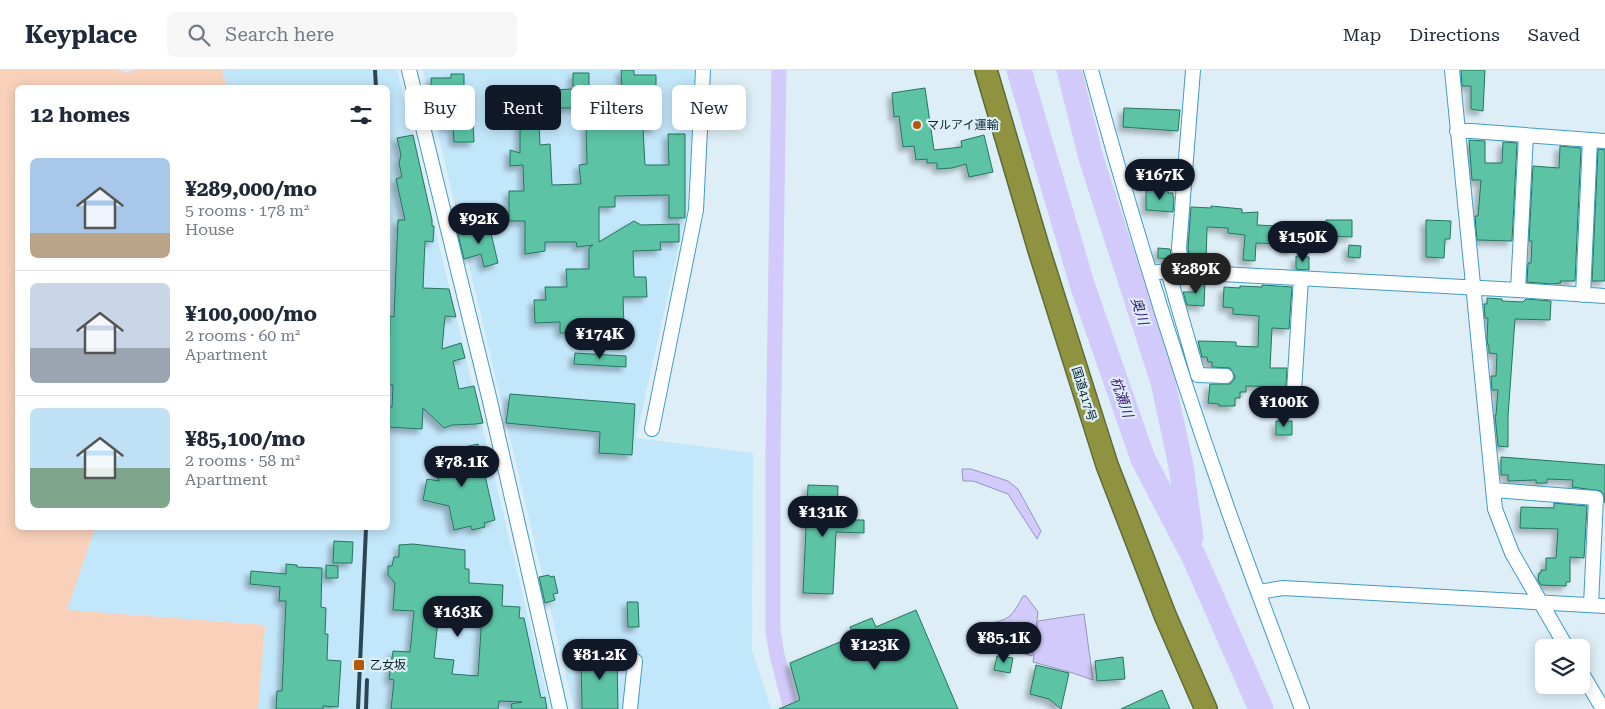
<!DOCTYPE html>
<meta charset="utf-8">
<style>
body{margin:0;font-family:"Roboto Serif","Noto Sans JP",serif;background:#f6f6f7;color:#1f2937;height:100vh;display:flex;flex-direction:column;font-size:19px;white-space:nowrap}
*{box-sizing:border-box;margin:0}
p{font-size:16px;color:#747a83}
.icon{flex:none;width:28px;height:28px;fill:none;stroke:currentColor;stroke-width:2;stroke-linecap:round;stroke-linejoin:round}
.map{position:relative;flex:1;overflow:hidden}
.panel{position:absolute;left:15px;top:15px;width:375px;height:445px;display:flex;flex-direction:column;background:#fff;border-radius:8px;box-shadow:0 2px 12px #0003}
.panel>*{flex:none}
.hud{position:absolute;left:405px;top:15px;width:475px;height:45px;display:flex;gap:10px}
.fabs{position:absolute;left:1535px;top:569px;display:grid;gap:10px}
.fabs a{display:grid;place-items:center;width:55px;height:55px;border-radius:8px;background:#fff;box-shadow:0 2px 12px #0003;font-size:25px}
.price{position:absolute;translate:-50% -42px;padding:0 11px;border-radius:18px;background:#111827;color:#fff;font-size:16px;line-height:32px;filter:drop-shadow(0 1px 2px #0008)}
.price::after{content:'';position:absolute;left:50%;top:30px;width:15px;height:11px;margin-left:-8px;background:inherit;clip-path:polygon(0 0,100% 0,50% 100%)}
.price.active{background:#222;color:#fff}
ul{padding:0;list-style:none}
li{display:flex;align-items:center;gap:15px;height:125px;padding:0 15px}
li+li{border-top:1px solid #e0e1e3}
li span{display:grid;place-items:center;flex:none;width:140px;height:100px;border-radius:8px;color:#555}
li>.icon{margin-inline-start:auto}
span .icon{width:60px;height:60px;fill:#fffc;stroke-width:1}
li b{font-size:21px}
h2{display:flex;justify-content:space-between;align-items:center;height:60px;padding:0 15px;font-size:21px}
.tag{padding:0 18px;border-radius:8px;background:#fff;box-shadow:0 2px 12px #0003;font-size:18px;line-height:45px}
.tag.active{background:#111827;color:#fff}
header{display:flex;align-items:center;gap:30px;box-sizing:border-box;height:70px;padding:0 25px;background:#fff;border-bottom:1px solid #e0e1e3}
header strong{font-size:24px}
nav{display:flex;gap:28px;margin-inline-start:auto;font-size:18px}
.search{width:350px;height:45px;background:#f6f6f7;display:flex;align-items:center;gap:12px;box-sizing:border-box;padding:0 18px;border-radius:8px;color:#747a83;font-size:19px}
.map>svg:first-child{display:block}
.built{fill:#c2e6fa}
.green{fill:#f9d1ba}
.water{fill:#d1cafb;stroke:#9397bd}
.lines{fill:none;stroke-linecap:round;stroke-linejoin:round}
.canal{stroke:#d1cafb;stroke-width:15}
.river{stroke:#d1cafb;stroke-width:25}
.building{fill:#5cc3a5;stroke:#247560;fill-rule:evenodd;filter:url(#shadow)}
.minor-casing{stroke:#409cc6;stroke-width:16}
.highway-casing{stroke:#5e6b39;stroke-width:24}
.minor{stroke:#fff;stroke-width:14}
.highway{stroke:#8f9340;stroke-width:21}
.rail{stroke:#2b4652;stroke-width:4}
.poi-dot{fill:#b55703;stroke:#ddeef7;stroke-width:2}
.labels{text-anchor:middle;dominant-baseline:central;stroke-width:4.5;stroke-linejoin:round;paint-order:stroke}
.poi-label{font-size:12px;fill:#03202d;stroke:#ddeef7;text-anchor:start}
.street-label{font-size:12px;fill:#03202d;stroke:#ddeef7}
.water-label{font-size:14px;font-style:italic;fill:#3a127c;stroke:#ddeef7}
</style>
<header>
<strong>Keyplace</strong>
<div class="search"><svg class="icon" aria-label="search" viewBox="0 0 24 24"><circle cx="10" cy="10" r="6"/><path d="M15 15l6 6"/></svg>Search here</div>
<nav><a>Map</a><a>Directions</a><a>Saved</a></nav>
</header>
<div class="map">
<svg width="1605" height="639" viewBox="0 0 1605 639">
<defs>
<filter id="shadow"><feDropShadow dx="-4.5" dy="4.5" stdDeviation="2.5" flood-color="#0004"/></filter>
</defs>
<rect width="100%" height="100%" fill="#ddeef7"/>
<path class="built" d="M222,0H397L550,639H258L265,555L67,540L95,458H388V18L227,17Z
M423,0H696L687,139L636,368L753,383L752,580L771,639H574Z"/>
<path class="green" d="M0,0H118L125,2L138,0H222L227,17L18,18V458H95L67,540L265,555L258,639H0Z"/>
<path class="water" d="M962,399H971L1008,411L1018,419L1041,461L1037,469L1008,424L973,411H963Z
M1023,526H1026L1038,542L1032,586L971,568L970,563C979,552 998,555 1010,546C1015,541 1020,532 1023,526Z
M1084,544L1093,610L1073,603L1033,592L1038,551Z"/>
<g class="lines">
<path class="canal" d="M779,0L773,386V561L777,585L791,639"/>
<path class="river" d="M1019,0L1082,214L1143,389L1194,487L1261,639
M1069,0L1091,88L1163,312L1181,396L1191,467"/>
</g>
<path class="building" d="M621,0H634V5H656V58H643L645,95H669L668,64H685V148H669V125L615,126V137H599V172L634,151L641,155L679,154V172H660L661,180L633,181L634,207H646L647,227H623L624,258L601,259V251L576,252L577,263H560V252L535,253L534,230H546L545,217H567L566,199H589V178L593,175L577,177L576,172H545V181L525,184V151H509V121H524L523,95L510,96V80L520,83V44H524V31H538L540,75L550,74L552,115L581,114L579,95L587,94L586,56L606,55L605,19L583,38H548V20L573,19V3H589V18H622Z
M1461,0H1485L1483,41L1471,39V16H1462Z
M451,4H464V33H472L474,72H454L453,56L446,57L445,31H432L431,8H451Z
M925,18L934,80L962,77L961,71L984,65L993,102L969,107L966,94L952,98L937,99V93H927V89L916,90L914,76L903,77L899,46L894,47L892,23Z
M1124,38L1180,40L1178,61L1123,57Z
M413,65L432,150V156H434L433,172L425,171L423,218L449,219L456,247L445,246L442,279L461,273L465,288L453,291L459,319L474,316L483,353L476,354L452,355L444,358L423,338L422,359L388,357V337H392L393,315H389L390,246L394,247L398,150H405L396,109L402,107L399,93L401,85L397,68Z
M1469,70L1485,71V93H1502L1503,72L1517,73L1512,171L1477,170L1475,146H1478L1481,110H1472Z
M1560,76L1581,78L1575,211H1560L1561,213L1552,214L1527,212L1528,193H1531L1532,171H1529L1533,96L1559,98Z
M1598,79L1605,80V211H1592Z
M1146,120H1168V123H1173V127H1174L1173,142L1146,140Z
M1211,136L1242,139V143L1258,142L1257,155L1294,157L1293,180L1283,179V174L1256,173L1255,191L1243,190L1245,165L1228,163V158L1207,157L1206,194L1190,193L1188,178L1191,137L1211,138Z
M1326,150H1352V167L1326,166Z
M1426,150L1451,151L1450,169H1445L1444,188L1426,187Z
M489,155L498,193L484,197L481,184L464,189L458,164Z
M1349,175L1361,176L1360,188L1348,187Z
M1158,178L1170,179L1172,189L1158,188Z
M1296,186L1309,187V200L1296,199Z
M1194,211L1205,212L1204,236L1187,235L1183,222H1194Z
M1262,215L1292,217L1289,259L1272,258L1270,298H1287L1286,317L1246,316V322H1240V328H1235V336H1219V334L1208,333L1210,314H1230L1234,310L1235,306L1230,298L1212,297V292H1208L1207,287H1202L1198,271L1236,272V276L1258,277L1259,246L1233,244V238L1223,237L1224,217L1240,218V216L1262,217Z
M1487,228L1502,229V231L1523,232L1526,229L1551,231L1550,250L1515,249L1508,346V377L1498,376L1495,345H1496L1498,320H1492L1491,306H1496L1497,284L1489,283V275H1488L1487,270L1488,248H1485L1484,234H1487Z
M575,283L626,286V297L574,294Z
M510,324L635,334L632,385L599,383L600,362L506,353Z
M1276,351H1292V365H1276Z
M478,374L495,450L484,453L485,457L472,460L471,456L454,460L449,436L423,430L427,409L439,411L433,384Z
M1501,387L1605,395V433L1604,425L1601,421L1572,417L1573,410L1547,409V413H1536V410L1508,411V405H1501Z
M808,415L838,416L837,450H864V463L836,462L833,524L803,523Z
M1554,433L1587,436L1584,488L1570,487V512H1566V516L1541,515L1538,510L1539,503H1541V500H1546V488H1556L1558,459L1520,458L1521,437L1554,438Z
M334,471L353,472L352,493H333Z
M413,474L465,480V499H469V513L503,515L502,536L520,537L519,548H524L541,628L545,627L547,639H512L511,634L522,632L499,631L498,639H391L394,610L389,609L393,581L410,582L414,541L393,540L395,513L388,505V496H392L394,487H399V475ZM439,541L482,545L478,606L452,604L454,590L434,588Z
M286,494L297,495V497L322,498L321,537L326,538L325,564H328L327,590L341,591L338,637L323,636V639H276L277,621H282L286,531H279L280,517L250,514L251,501L286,504Z
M326,495L338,496V508H326Z
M549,505L550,507L554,506L558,523L553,524L555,530L545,533L539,507Z
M627,532H638L639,557H628Z
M916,540L958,639H779L800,630L790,593L854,566L850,557L872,548L876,557Z
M581,583H617L618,639H582Z
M997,586L1013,588L1010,603L994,600Z
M1123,587L1125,609L1097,611L1095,591Z
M1036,595L1069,603L1061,639L1049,629L1030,624Z
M1162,620L1170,639H1121Z"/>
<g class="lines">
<defs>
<path id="minor" d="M409,0L489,327L560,639
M1091,0C1131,147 1176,293 1227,437C1251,505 1277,572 1302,639
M1452,0L1495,439L1512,483L1567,578
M1457,61H1471L1605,71
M1168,201L1198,305L1226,306
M1182,202L1179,178L1193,0
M1150,203L1168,201L1518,220L1605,226
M1518,220L1526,65
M1583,225L1590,70
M1293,338L1301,208
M652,359L696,140L703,0
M1493,420L1596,428L1591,535
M1259,522L1283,518L1605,536
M1581,602L1603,639
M630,639L635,591"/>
<path id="highway" d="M986,0L1039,180L1107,395L1165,545L1206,639"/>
</defs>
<use href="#minor" class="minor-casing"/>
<use href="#highway" class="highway-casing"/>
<use href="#minor" class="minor"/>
<use href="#highway" class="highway"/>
<path class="rail" d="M375,0L376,18
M388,114V158
M358,639L366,458
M366,639L367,610"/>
</g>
<g class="poi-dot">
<circle cx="917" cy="55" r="5"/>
<rect x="353" y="589" width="12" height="12" rx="2.5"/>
</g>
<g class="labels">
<g class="poi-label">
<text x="927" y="55">マルアイ運輸</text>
<text x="370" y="595">乙女坂</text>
</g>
<g class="street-label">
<text transform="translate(1084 324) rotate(73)">国道417号</text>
</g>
<g class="water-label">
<text transform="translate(1140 241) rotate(72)">奥川</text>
<text transform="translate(1122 327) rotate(71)">杭瀬川</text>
</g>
</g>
</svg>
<div class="fabs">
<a><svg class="icon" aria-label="layers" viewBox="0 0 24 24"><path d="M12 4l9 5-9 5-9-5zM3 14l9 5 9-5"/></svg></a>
</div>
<b class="price" style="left:1160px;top:131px">¥167K</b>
<b class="price" style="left:479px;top:175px">¥92K</b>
<b class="price" style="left:1303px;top:193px">¥150K</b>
<b class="price active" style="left:1196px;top:225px">¥289K</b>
<b class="price" style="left:600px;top:290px">¥174K</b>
<b class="price" style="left:1284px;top:358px">¥100K</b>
<b class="price" style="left:462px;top:418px">¥78.1K</b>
<b class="price" style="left:823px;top:468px">¥131K</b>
<b class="price" style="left:458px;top:568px">¥163K</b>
<b class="price" style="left:1004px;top:594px">¥85.1K</b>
<b class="price" style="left:875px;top:601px">¥123K</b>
<b class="price" style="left:600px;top:611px">¥81.2K</b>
<div class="hud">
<a class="tag">Buy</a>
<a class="tag active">Rent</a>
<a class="tag">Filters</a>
<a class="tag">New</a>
</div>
<section class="panel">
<h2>12 homes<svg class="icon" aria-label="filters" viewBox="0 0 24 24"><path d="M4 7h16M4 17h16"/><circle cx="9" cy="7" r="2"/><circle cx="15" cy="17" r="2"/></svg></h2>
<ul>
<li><span style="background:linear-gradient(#a9c7e8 75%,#b9a48a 0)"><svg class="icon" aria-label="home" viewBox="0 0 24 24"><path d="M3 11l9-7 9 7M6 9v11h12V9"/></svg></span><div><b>¥289,000/mo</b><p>5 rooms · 178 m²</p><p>House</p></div></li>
<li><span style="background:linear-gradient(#c9d6e8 65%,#9aa5b1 0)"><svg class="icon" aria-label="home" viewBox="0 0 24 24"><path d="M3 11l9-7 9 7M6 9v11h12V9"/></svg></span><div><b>¥100,000/mo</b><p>2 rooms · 60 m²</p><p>Apartment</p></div></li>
<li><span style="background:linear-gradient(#bfe0f5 60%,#7fa58c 0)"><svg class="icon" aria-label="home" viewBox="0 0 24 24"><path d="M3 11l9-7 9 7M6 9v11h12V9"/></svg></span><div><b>¥85,100/mo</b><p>2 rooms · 58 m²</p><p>Apartment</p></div></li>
</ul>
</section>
</div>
